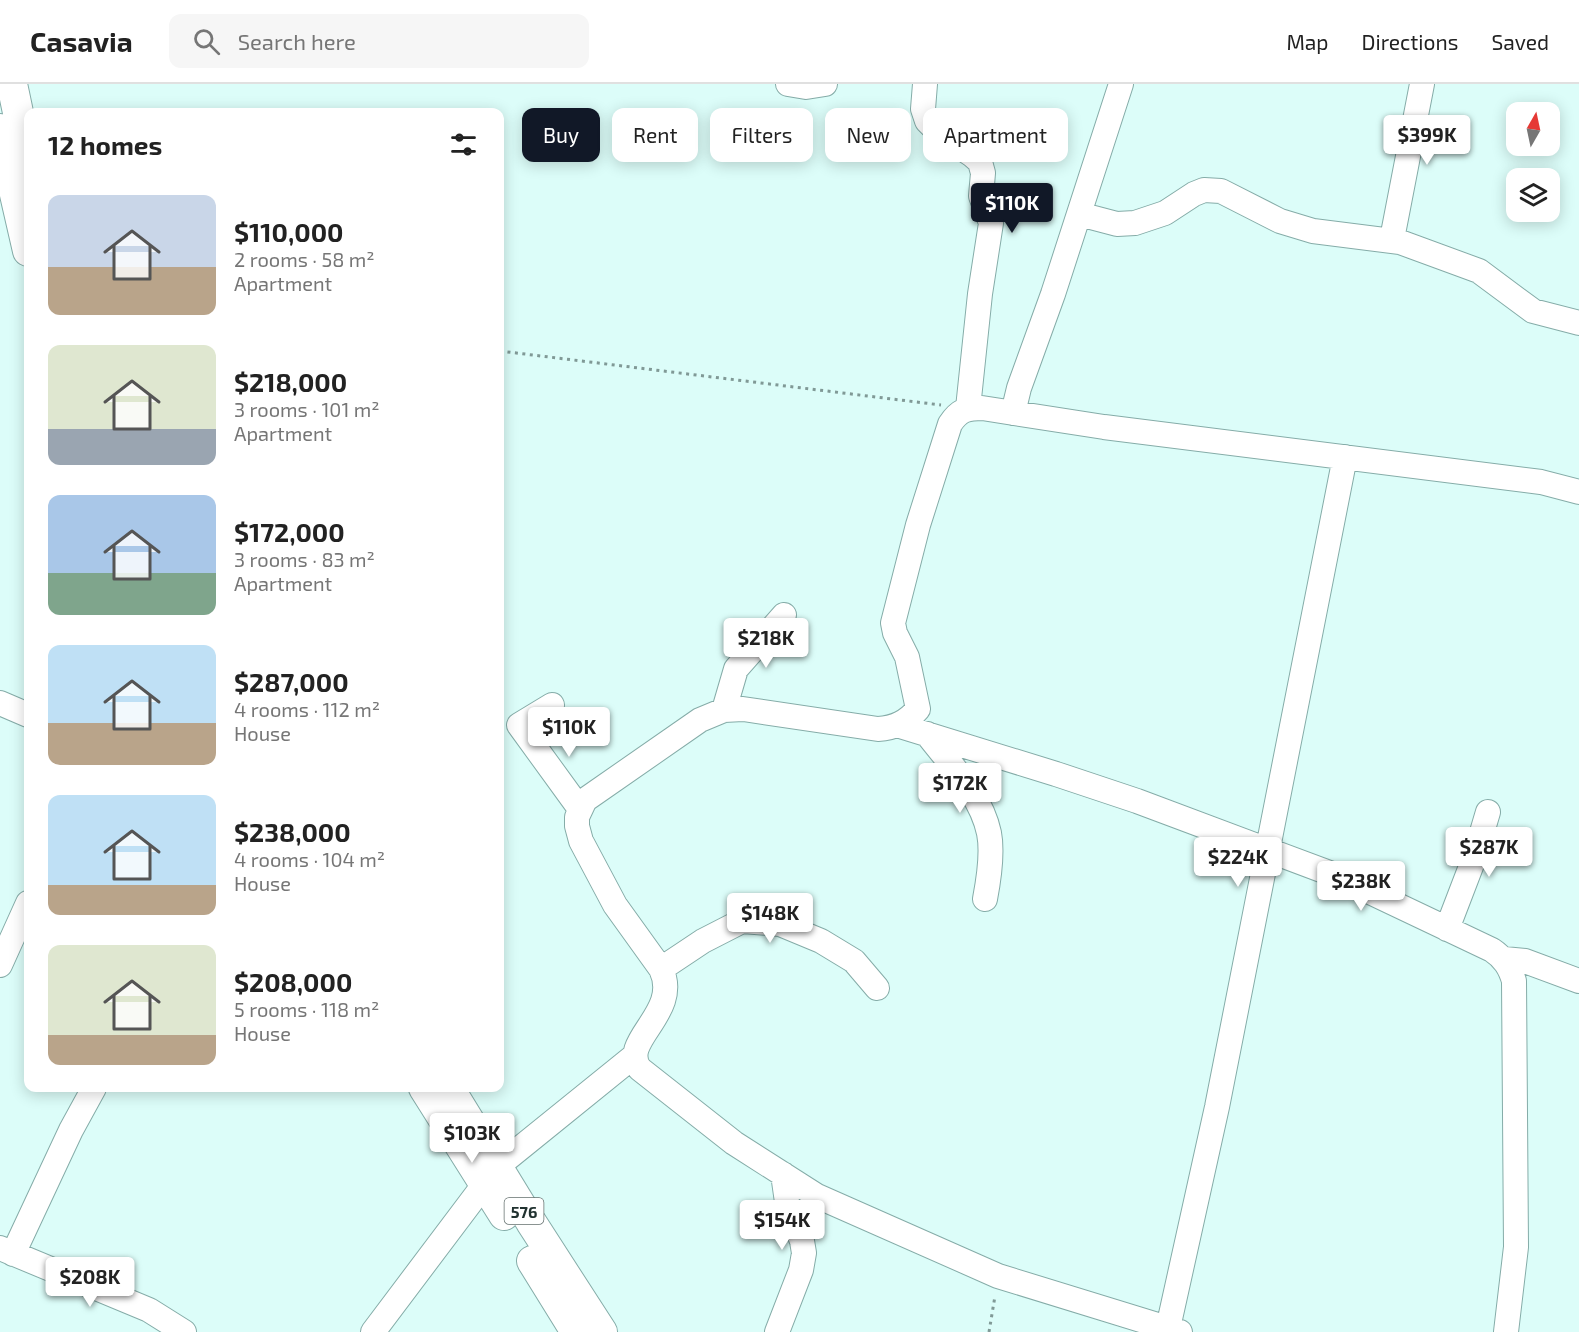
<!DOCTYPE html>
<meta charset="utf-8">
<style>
body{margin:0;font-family:"Exo 2",sans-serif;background:#f6f6f6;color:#222;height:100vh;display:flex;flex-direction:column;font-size:22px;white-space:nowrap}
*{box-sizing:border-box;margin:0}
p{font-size:20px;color:#767676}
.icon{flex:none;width:33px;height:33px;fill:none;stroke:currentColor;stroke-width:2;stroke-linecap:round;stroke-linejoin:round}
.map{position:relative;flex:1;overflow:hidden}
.details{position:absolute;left:24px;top:24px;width:480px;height:984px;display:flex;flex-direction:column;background:#fff;border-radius:12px;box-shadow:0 3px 15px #0003}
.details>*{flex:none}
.top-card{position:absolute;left:522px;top:24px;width:570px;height:54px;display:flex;gap:12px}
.needle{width:39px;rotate:9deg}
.controls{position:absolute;left:1506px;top:18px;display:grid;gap:12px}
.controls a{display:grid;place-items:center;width:54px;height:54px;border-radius:12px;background:#fff;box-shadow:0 3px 15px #0003;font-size:30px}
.price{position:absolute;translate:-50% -51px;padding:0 14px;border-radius:6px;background:#fff;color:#222;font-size:20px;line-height:39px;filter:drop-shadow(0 2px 3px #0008)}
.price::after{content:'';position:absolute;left:50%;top:36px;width:18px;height:14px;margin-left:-9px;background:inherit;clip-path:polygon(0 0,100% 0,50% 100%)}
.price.selected{background:#111827;color:#fff}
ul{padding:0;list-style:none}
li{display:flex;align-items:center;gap:18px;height:150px;padding:0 24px}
li span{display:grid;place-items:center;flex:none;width:168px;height:120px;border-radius:12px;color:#555}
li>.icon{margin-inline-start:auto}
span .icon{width:72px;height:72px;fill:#fffc;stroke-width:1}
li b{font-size:26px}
h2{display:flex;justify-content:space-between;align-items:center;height:72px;padding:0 24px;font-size:26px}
.tag{padding:0 21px;border-radius:12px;background:#fff;box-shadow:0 3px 15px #0003;font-size:21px;line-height:54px}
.tag.selected{background:#111827;color:#fff}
header{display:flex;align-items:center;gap:36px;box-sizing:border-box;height:84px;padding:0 30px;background:#fff;border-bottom:2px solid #e0e0e0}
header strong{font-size:28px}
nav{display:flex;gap:33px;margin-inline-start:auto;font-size:21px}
.search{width:420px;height:54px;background:#f6f6f6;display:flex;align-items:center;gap:15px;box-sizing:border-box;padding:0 21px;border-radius:12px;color:#767676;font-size:22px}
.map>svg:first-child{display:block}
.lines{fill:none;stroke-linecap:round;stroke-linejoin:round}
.minor-casing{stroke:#85aca8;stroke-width:26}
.major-casing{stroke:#85aca8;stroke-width:32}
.path{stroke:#809996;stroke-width:3;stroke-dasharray:3 4.5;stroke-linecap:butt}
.minor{stroke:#fff;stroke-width:24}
.major{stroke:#fff;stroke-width:30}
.labels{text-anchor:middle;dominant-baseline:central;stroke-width:5;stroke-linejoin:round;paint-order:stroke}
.shield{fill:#fff;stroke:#64706e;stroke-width:1.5}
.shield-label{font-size:16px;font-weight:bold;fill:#213230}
</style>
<header>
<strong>Casavia</strong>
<div class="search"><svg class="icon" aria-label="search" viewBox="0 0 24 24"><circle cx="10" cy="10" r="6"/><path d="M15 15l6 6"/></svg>Search here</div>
<nav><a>Map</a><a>Directions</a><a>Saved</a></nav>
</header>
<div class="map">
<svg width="1579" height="1248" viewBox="0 0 1579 1248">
<rect width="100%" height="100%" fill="#dcfdf9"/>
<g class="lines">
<defs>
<path id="minor" d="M788,0L806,3L825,0
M925,0L923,25L927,37L939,49L972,71L980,78L983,89L981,112L991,139L980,210L968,324
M1079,130L1117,140L1135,139L1165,129L1194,110L1204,106L1221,107L1280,137L1313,147L1400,158L1479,187L1533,227L1579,239
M1392,155L1422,0
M1013,329L1019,304L1053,210L1121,0
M0,619L28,631
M552,621L519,641L580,725
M724,626L736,585L784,531
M897,641L1056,690L1137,717L1332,790L1492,866C1504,874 1510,883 1514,897L1516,1163L1506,1248
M927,650C950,680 981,711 989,749C993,769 989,794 985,815
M1447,845L1475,772L1488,728
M1504,875L1525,877L1579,897
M0,881L28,819
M661,885L703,857L742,837L780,840L821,857L854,877L877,904
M0,1164L149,1226L184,1248
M13,1170L71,1046L94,1004
M1168,1244L1217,1023L1345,373
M373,1248L498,1082L634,972
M777,1248L801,1186L804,1169L802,1157L787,1118L783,1090
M1180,1248L998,1192L817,1112L734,1059L640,985C618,957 682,929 661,885L615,821L581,757L577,742V733L585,716L700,636L724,626L743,625L878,645C895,644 907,638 918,625L907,573L895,549L893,539L918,441L950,340C959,326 967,324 982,324L1104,343L1541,398L1579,408"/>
<path id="major" d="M12,0L28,76
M0,45L28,167
M424,1004L504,1131
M449,1004L531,1138L602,1248
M532,1177L576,1248"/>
</defs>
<use href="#minor" class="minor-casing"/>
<use href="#major" class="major-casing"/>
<path class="path" d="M500,267L941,321
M989,1248L995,1212"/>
<use href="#minor" class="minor"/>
<use href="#major" class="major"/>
</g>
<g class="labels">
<rect class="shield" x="504.5" y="1114" width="39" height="26" rx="4.5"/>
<g class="shield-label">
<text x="524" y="1127">576</text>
</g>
</g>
</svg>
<div class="controls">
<a><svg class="needle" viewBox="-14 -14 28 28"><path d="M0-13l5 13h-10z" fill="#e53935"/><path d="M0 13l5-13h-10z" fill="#767676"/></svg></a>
<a><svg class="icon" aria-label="layers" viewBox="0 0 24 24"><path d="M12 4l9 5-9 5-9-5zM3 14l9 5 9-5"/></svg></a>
</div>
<b class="price" style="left:1427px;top:82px">$399K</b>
<b class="price selected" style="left:1012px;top:150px">$110K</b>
<b class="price" style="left:766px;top:585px">$218K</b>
<b class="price" style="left:569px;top:674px">$110K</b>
<b class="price" style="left:960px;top:730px">$172K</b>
<b class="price" style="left:1489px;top:794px">$287K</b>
<b class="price" style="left:1238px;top:804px">$224K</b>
<b class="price" style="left:1361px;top:828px">$238K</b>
<b class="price" style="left:770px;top:860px">$148K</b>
<b class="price" style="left:472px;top:1080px">$103K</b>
<b class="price" style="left:782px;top:1167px">$154K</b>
<b class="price" style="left:90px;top:1224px">$208K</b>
<div class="top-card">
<a class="tag selected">Buy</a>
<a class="tag">Rent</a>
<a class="tag">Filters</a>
<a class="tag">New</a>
<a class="tag">Apartment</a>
</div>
<section class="details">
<h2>12 homes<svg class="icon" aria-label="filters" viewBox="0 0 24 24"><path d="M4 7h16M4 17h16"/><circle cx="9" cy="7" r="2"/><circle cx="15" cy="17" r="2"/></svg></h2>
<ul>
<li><span style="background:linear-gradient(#c9d6e8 60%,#b9a48a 0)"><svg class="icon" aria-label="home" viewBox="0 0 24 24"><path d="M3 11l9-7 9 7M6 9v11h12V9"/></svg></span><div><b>$110,000</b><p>2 rooms · 58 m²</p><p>Apartment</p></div></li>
<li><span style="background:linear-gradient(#dfe7d0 70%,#9aa5b1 0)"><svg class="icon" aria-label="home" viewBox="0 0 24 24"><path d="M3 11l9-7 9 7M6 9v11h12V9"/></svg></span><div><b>$218,000</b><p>3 rooms · 101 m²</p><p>Apartment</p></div></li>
<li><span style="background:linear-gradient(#a9c7e8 65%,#7fa58c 0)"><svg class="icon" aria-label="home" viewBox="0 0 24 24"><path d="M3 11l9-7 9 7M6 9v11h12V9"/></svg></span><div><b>$172,000</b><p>3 rooms · 83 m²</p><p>Apartment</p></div></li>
<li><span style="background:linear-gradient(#bfe0f5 65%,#b9a48a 0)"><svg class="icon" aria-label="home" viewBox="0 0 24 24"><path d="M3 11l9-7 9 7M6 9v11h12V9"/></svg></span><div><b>$287,000</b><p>4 rooms · 112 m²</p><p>House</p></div></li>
<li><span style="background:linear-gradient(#bfe0f5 75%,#b9a48a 0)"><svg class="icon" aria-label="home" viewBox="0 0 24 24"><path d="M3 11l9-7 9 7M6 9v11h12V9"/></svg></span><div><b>$238,000</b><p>4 rooms · 104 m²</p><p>House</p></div></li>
<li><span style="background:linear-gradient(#dfe7d0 75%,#b9a48a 0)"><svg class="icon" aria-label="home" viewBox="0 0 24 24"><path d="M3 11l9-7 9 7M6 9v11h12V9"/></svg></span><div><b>$208,000</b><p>5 rooms · 118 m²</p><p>House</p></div></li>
</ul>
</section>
</div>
